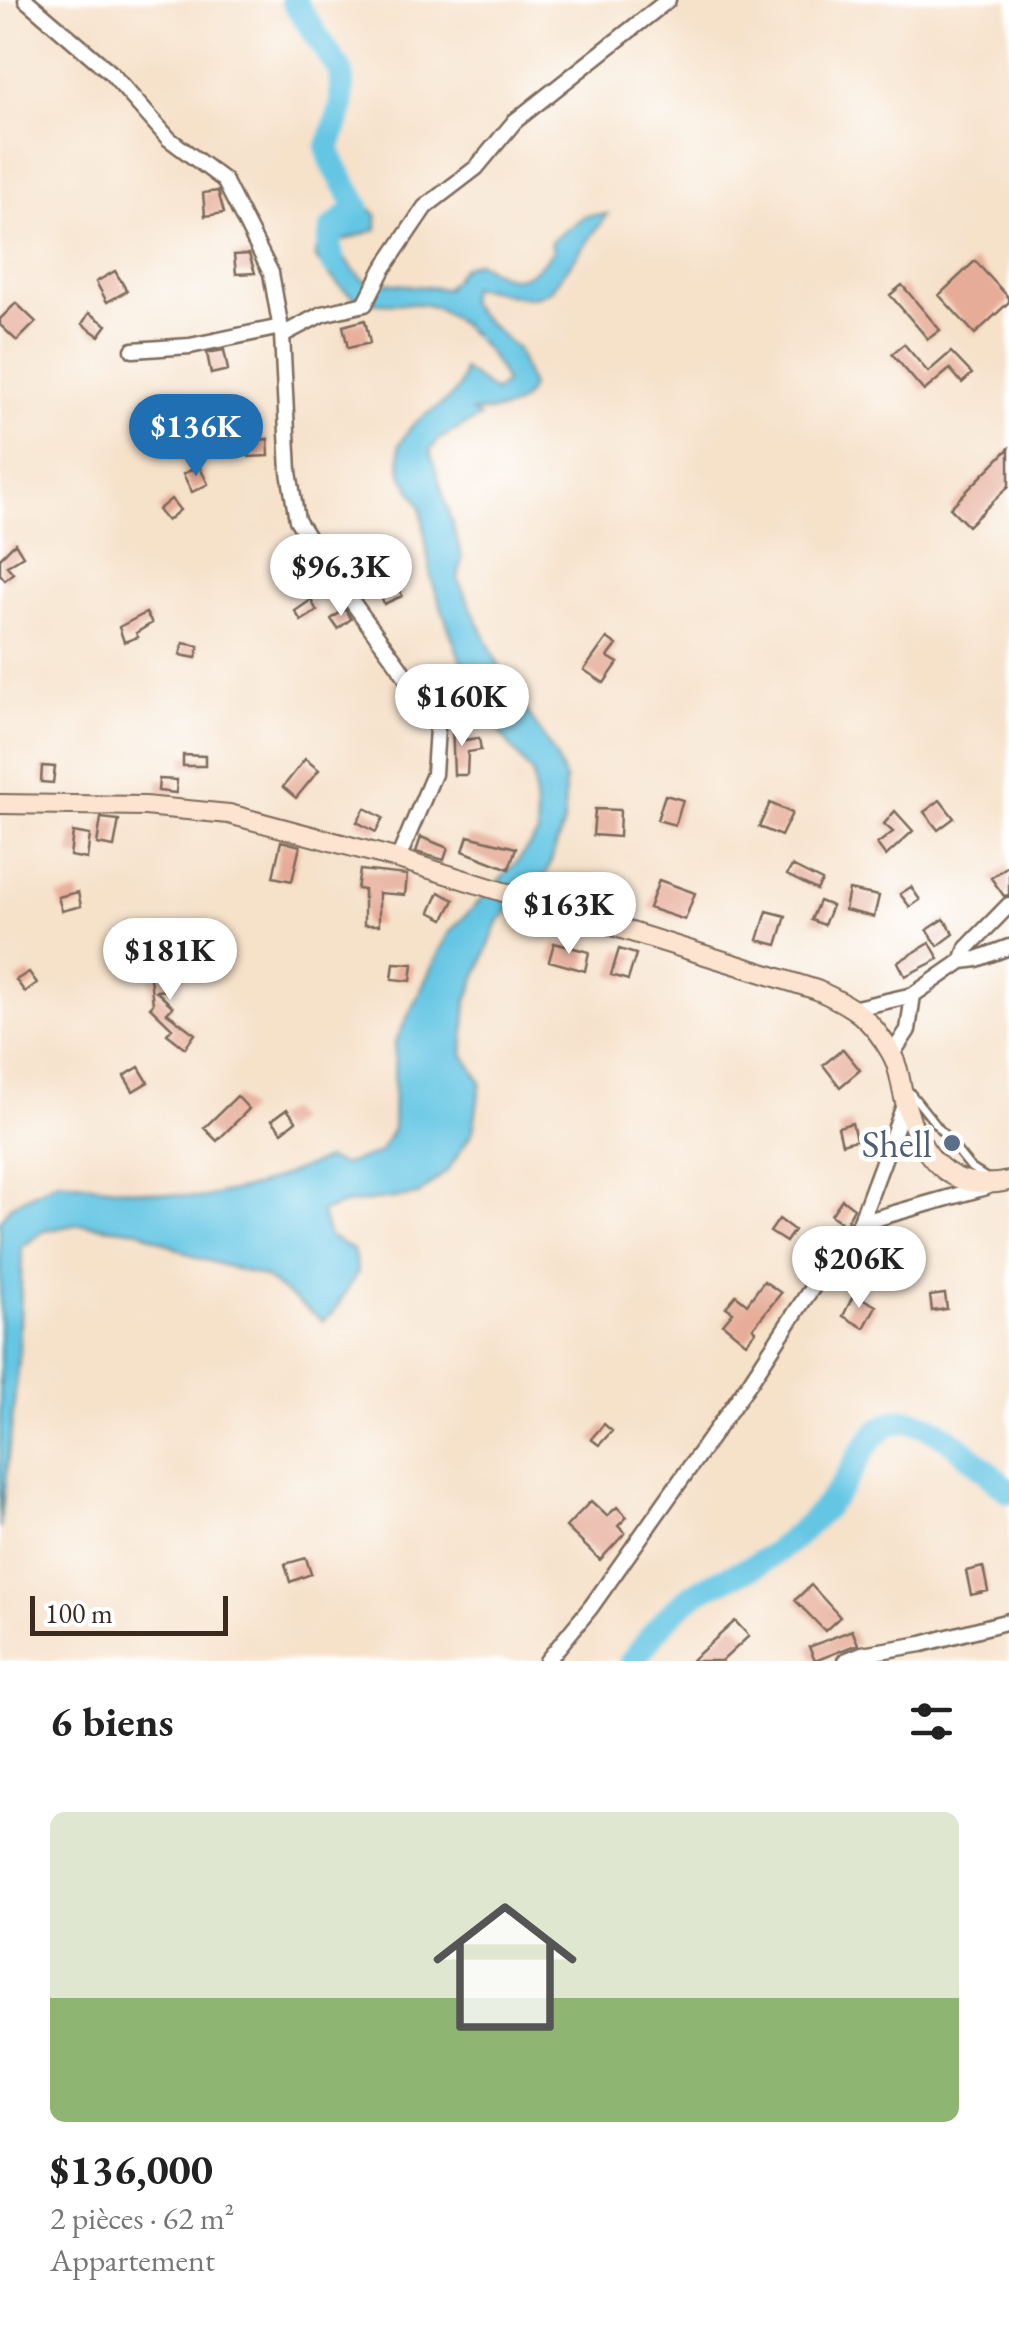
<!DOCTYPE html>
<html lang="fr">
<meta charset="utf-8">
<style>
body{margin:0;font-family:"EB Garamond",serif;background:#f2f2f2;color:#222;height:100vh;display:flex;flex-direction:column;font-size:38px;white-space:nowrap}
*{box-sizing:border-box;margin:0}
p{font-size:32px;color:#767676}
.icon{flex:none;width:55px;height:55px;fill:none;stroke:currentColor;stroke-width:2;stroke-linecap:round;stroke-linejoin:round}
.map{position:relative;height:1661px;overflow:hidden}
.sheet{display:flex;flex-direction:column;background:#fff;flex:1}
.sheet>*{flex:none}
.scale{position:absolute;left:30px;bottom:25px;width:198px;box-sizing:border-box;padding-left:10px;border:5px solid #3b2a1e;border-top:0;font-size:28px;line-height:35px;white-space:nowrap;color:#3b2a1e;-webkit-text-stroke:8px #fff;paint-order:stroke}
.price{position:absolute;translate:-50% -85px;padding:0 22px;border-radius:35px;background:#fff;color:#222;font-size:32px;line-height:65px;filter:drop-shadow(0 2px 5px #0008)}
.price::after{content:'';position:absolute;left:50%;top:60px;width:30px;height:22px;margin-left:-15px;background:inherit;clip-path:polygon(0 0,100% 0,50% 100%)}
.price.on{background:#1f6fb2;color:#fff}
ul{padding:0;list-style:none}
li{display:grid;align-content:center;gap:20px;height:530px;padding:0 50px}
li+li{border-top:2px solid #e0e0e0}
li span{display:grid;place-items:center;height:310px;border-radius:15px;color:#555}
li>.icon{margin-inline-start:auto}
span .icon{width:180px;height:180px;fill:#fffc;stroke-width:1}
li b{font-size:42px}
h2{display:flex;justify-content:space-between;align-items:center;height:120px;padding:0 50px;font-size:42px}
.map>svg:first-child{display:block}
.water{fill:#65c6e4;stroke:#507881;stroke-width:2.5}
.lines{fill:none;stroke-linecap:round;stroke-linejoin:round}
.river{stroke:#65c6e4;stroke-width:25}
.building{fill:#e6ac98}
.service-casing{stroke:#7c6a5a;stroke-width:11}
.minor-casing{stroke:#7c6a5a;stroke-width:19}
.secondary-casing{stroke:#7c6a5a;stroke-width:22}
.service{stroke:#fff;stroke-width:6}
.minor{stroke:#fff;stroke-width:14}
.secondary{stroke:#fde4d0;stroke-width:18}
.service-dot{fill:#5c6f8a;stroke:#fff;stroke-width:4}
.labels{text-anchor:middle;dominant-baseline:central;stroke-width:10;stroke-linejoin:round;paint-order:stroke}
.service-label{font-size:38px;fill:#4e5e75;stroke:#fff;text-anchor:end}
</style>
<div class="map">
<svg width="1009" height="1661" viewBox="0 0 1009 1661">
<rect width="100%" height="100%" fill="#fff"/>
<filter id="ink" filterUnits="userSpaceOnUse"><feTurbulence type="fractalNoise" baseFrequency=".01" numOctaves="2"/><feDisplacementMap in="SourceGraphic" scale="20" xChannelSelector="R" yChannelSelector="G"/><feConvolveMatrix kernelMatrix="1 2 1 2 8 2 1 2 1" color-interpolation-filters="sRGB"/></filter>
<filter id="wash" filterUnits="userSpaceOnUse"><feTurbulence type="fractalNoise" baseFrequency=".0048" numOctaves="4" result="noise"/><feDisplacementMap in="SourceGraphic" scale="40" xChannelSelector="R" yChannelSelector="G"/><feGaussianBlur stdDeviation="2.25" result="paint"/><feColorMatrix in="noise" values="0 0 0 0 0 0 0 0 0 0 0 0 0 0 0 0 0 1.4 0 .05"/><feComposite in="paint" operator="in"/></filter>
<g filter="url(#wash)">
<rect width="100%" height="100%" fill="#f6e1c9"/>
<path class="water" d="M342,199H361L377,216V229L339,242L340,254L364,281L446,289L462,268L477,262C513,283 525,286 553,251L551,241L585,216L608,214L551,290C523,308 501,287 471,288L468,300L477,313L517,349L531,387C519,413 498,411 472,412L480,417L438,440L430,451L462,557L458,580L503,674L555,755L565,780L564,823L546,875L499,920L467,1000L463,1054L481,1082L473,1131L448,1170L418,1195L344,1204L321,1212L329,1236L353,1250L358,1272L333,1313L323,1321L264,1277L195,1257L140,1231L79,1224L44,1231L22,1247L19,1358L0,1528V1221L10,1206L58,1181L201,1198L256,1186L326,1159L342,1165L379,1153L393,1129L395,1043L448,934L517,862L538,834L533,775L504,738L459,656L431,578L421,507L401,472L399,445C404,438 408,430 414,424C434,405 462,401 463,369L495,392L505,383C497,356 458,315 430,306C407,299 375,309 353,296C338,287 326,271 315,257L320,239L348,223L347,207Z"/>
<g class="lines">
<path class="river" d="M293,0L341,72L342,107L328,148L333,164L358,207L332,229L329,245L333,263
M632,1661C651,1637 669,1611 695,1594C716,1579 743,1574 764,1560C796,1539 831,1506 850,1473C863,1450 878,1418 910,1421C941,1424 984,1471 1009,1491"/>
</g>
<g id="blocks">
<path class="building" d="M218,191L224,213L205,216L203,193Z
M249,254L255,273L236,274L234,255Z
M975,261L1009,298V302L975,334L939,295Z
M115,271L127,291L107,302L96,282Z
M902,285L940,330L928,339L890,295Z
M16,303L36,322L17,341L0,325V319Z
M89,313L107,325L99,336L82,324Z
M365,320L370,343L348,348L343,326Z
M904,344L928,372L951,352L972,374L962,383L950,369L924,391L892,354Z
M224,350L228,370L211,374L207,353Z
M268,439L269,456L249,457V441Z
M1009,448V486L968,526L950,508Z
M199,466L208,484L192,492L183,474Z
M171,499L180,510L167,521L158,510Z
M15,543L23,556L7,566L13,573L5,580L0,574V558Z
M322,579L330,591L317,598L310,586Z
M396,579L402,596L384,604L377,586Z
M311,600L317,611L301,621L295,611Z
M345,609L351,619L338,629L331,619Z
M146,613L152,623L136,633L138,637L124,642L119,627Z
M607,638L617,645L608,657L618,663L604,683L584,670Z
M183,643L199,646L196,658L180,655Z
M451,665L456,680L435,686L431,671Z
M464,722L465,740L479,738L481,750L468,752L467,775H454L452,723Z
M183,755L205,756V766H183Z
M305,759L319,770L296,798L283,787Z
M42,766L55,767L53,783L41,782Z
M159,779L177,780L176,793L158,791Z
M665,795L683,800L675,825L657,820Z
M940,800L954,818L938,830L924,812Z
M770,803L792,813L781,836L759,827Z
M365,808L383,818L376,832L357,822Z
M595,809L620,810L619,837L593,835Z
M895,811L913,831L886,856L877,844L893,832L884,824Z
M101,818L119,820L114,847L97,844Z
M73,832L90,835L87,859L70,856Z
M468,836L516,848L509,869L463,851Z
M421,837L448,848L444,860L416,852Z
M281,841L300,846L292,881L273,877Z
M1009,865V895L1004,896L991,878Z
M792,866L822,881L817,890L787,875Z
M360,870L407,875L405,895L379,893V925H364V890L357,889Z
M583,878L606,884L599,905L577,899Z
M659,880L695,893L685,920L649,908Z
M911,887L920,900L910,907L900,894Z
M849,890L879,896L874,917L845,910Z
M78,892L81,906L62,911L58,897Z
M439,892L454,900L444,919L430,912Z
M819,901L832,906L824,925L811,920Z
M767,911L786,916L777,945L758,940Z
M944,919L954,934L938,946L927,930Z
M554,943L589,952L585,971L549,961Z
M930,943L939,959L905,976L898,962Z
M619,949L636,954L628,980L611,975Z
M178,958L187,971H190L168,986V990L156,991L173,1007L167,1013L195,1034L185,1048L167,1034L172,1028L150,1007L153,1004L150,977L173,973L168,965Z
M394,963L413,964L411,981L392,979Z
M29,972L37,983L25,992L16,980Z
M843,1049L860,1070L840,1087L823,1065Z
M139,1067L148,1082L133,1091L124,1076Z
M237,1096L249,1109L217,1141L204,1128Z
M287,1109L296,1121L282,1132L272,1120Z
M852,1123L856,1140L842,1144L838,1127Z
M842,1199L854,1208L845,1225L831,1215Z
M779,1219L794,1230L786,1242L770,1232Z
M809,1237L823,1248L817,1257L802,1247Z
M764,1281L781,1293L753,1328L756,1331L746,1343L723,1324L733,1312L726,1307L736,1295L747,1304Z
M854,1294L876,1306L864,1328L843,1316Z
M945,1294L947,1309L932,1311L930,1296Z
M604,1424L612,1431L599,1445L591,1439Z
M591,1501L607,1516L617,1507L627,1517L618,1526L625,1533L600,1560L566,1527Z
M306,1558L311,1574L290,1582L285,1564Z
M983,1567L988,1591L971,1595L966,1571Z
M811,1585L840,1617L825,1631L795,1600Z
M735,1621L749,1636L722,1661H691Z
M852,1630L858,1644L815,1661L809,1647Z"/>
</g>
</g>
<g filter="url(#ink)">
<use href="#blocks" fill-opacity="0" stroke="#7c6a5a" stroke-width="2.5"/>
<g class="lines">
<defs>
<path id="service" d="M909,1091L971,1168L987,1178"/>
<path id="minor" d="M26,0L110,72L169,139L224,180L271,273L282,335
M133,350L190,346L281,327
M398,859L434,774L437,728L399,666L326,566L297,520L289,472L282,335L322,314L365,304L383,269L425,207L476,168L515,121L668,0
M962,961L977,959L1009,947
M856,1008L913,995L962,961L967,948L1009,905
M892,1054L908,1030L913,995
M860,1223L986,1187
M547,1661L591,1607L750,1382L807,1295L860,1223L905,1103
M845,1661L862,1654L922,1644L1009,1621"/>
<path id="secondary" d="M0,804L145,806L229,814L398,859L817,990C853,1006 871,1018 891,1053C901,1070 900,1087 906,1105C921,1157 950,1194 1009,1181"/>
</defs>
<use href="#service" class="service-casing"/>
<use href="#minor" class="minor-casing"/>
<use href="#secondary" class="secondary-casing"/>
<use href="#service" class="service"/>
<use href="#minor" class="minor"/>
<use href="#secondary" class="secondary"/>
</g>
</g>
<circle class="service-dot" cx="952" cy="1143" r="10"/>
<g class="labels">
<g class="service-label">
<text x="932" y="1143">Shell</text>
</g>
</g>
</svg>
<div class="scale">100 m</div>
<b class="price on" style="left:196px;top:479px">$136K</b>
<b class="price" style="left:341px;top:619px">$96.3K</b>
<b class="price" style="left:462px;top:749px">$160K</b>
<b class="price" style="left:569px;top:957px">$163K</b>
<b class="price" style="left:170px;top:1003px">$181K</b>
<b class="price" style="left:859px;top:1311px">$206K</b>
</div>
<section class="sheet">
<h2>6 biens<svg class="icon" aria-label="filters" viewBox="0 0 24 24"><path d="M4 7h16M4 17h16"/><circle cx="9" cy="7" r="2"/><circle cx="15" cy="17" r="2"/></svg></h2>
<ul>
<li><span style="background:linear-gradient(#dfe7d0 60%,#8fb573 0)"><svg class="icon" aria-label="home" viewBox="0 0 24 24"><path d="M3 11l9-7 9 7M6 9v11h12V9"/></svg></span><div><b>$136,000</b><p>2 pièces · 62 m²</p><p>Appartement</p></div></li>
</ul>
</section>
